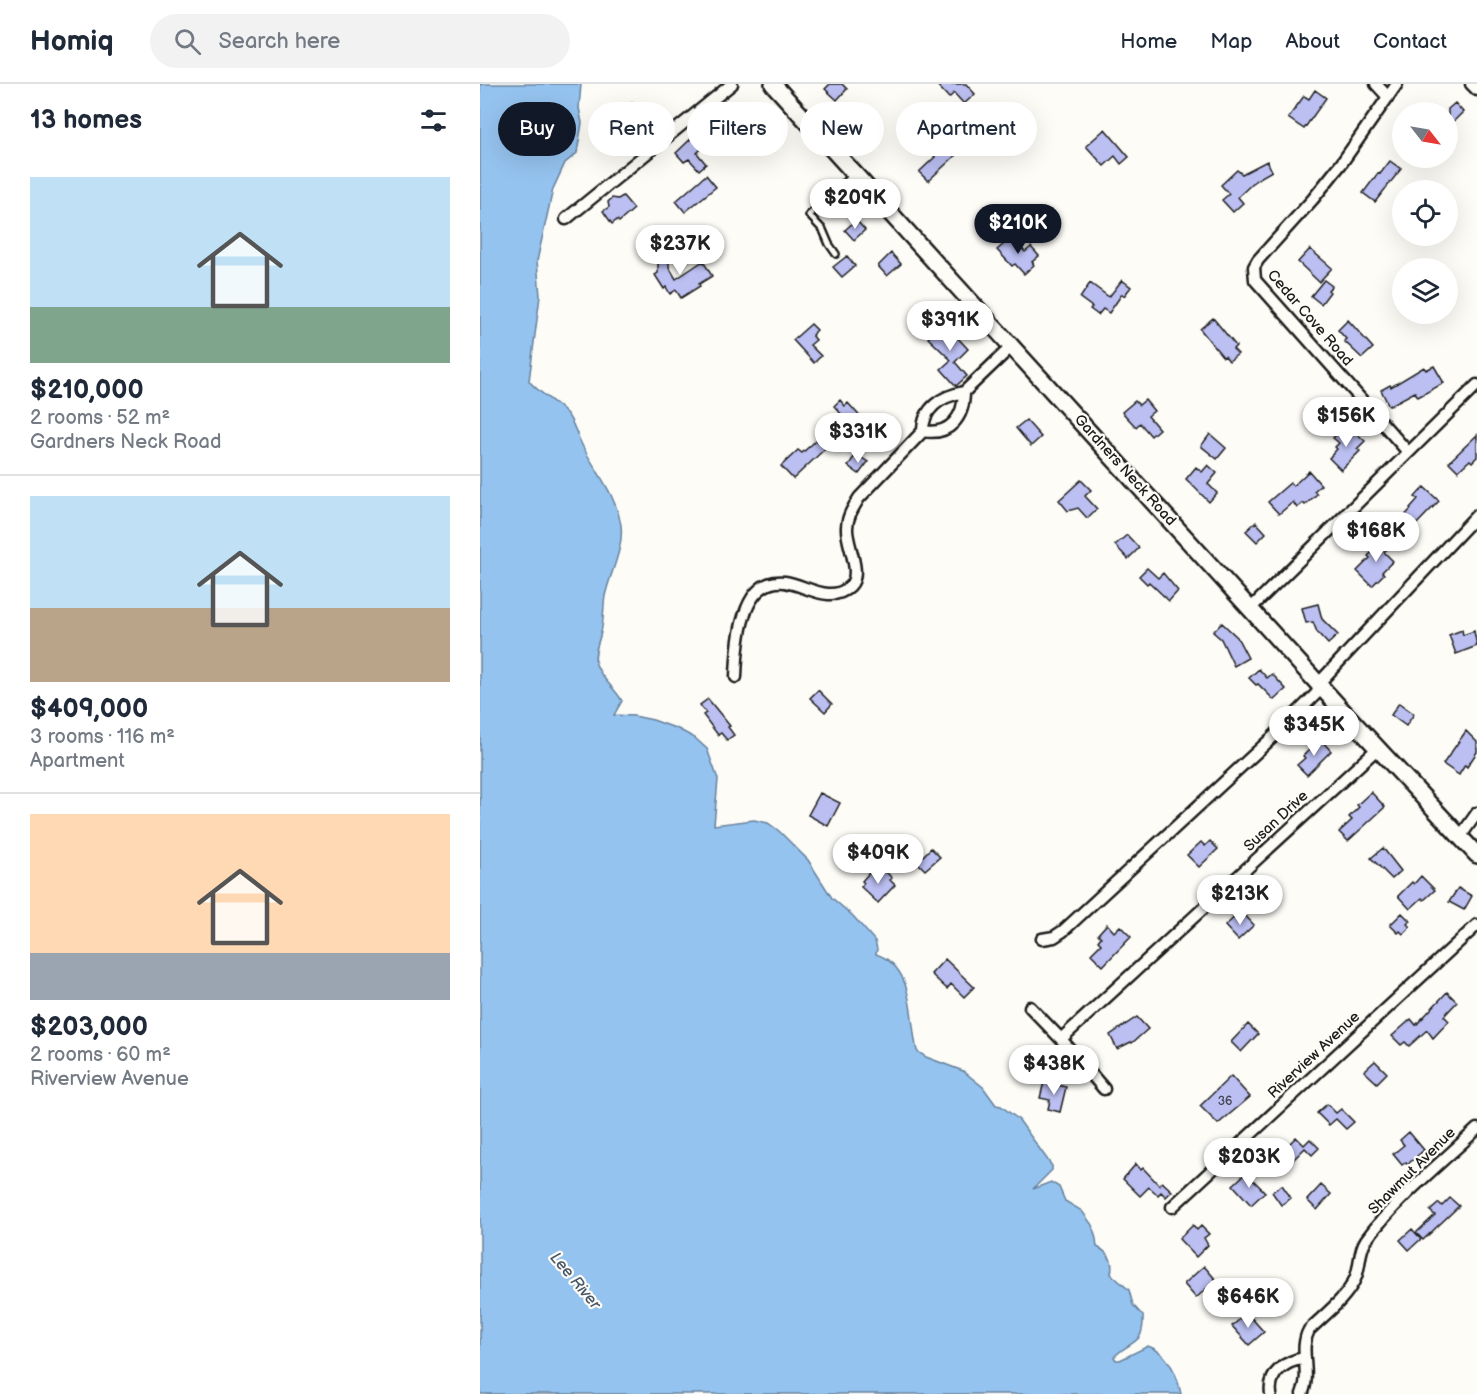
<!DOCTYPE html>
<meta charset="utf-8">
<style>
body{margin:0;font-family:"Balsamiq Sans",sans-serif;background:#f2f2f3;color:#1f2937;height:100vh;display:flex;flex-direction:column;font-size:22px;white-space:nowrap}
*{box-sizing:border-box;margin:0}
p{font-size:20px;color:#747a83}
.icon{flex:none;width:33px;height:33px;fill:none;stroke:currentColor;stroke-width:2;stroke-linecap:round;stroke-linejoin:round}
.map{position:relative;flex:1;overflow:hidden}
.side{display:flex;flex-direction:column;background:#fff;width:480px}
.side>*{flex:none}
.banner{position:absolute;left:18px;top:18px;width:570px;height:54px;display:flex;gap:12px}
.needle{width:39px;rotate:121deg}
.fabs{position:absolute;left:912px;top:18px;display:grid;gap:12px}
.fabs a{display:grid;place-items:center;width:66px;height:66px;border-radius:50%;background:#fff;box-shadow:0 6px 24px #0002;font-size:30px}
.price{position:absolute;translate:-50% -51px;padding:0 14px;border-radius:21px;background:#fff;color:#222;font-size:20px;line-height:39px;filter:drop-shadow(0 2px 3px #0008)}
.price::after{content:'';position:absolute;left:50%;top:36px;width:18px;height:14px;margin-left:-9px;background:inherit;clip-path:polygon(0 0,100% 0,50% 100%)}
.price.current{background:#111827;color:#fff}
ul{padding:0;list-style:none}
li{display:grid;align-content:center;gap:12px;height:318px;padding:0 30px}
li+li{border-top:2px solid #e0e1e3}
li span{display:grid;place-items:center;height:186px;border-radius:0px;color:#555}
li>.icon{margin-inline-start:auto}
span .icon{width:108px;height:108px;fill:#fffc;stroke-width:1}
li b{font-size:26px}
h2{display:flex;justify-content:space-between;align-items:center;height:72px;padding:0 30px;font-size:26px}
.chip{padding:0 21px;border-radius:27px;background:#fff;box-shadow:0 6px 24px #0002;font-size:21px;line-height:54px}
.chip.current{background:#111827;color:#fff}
header{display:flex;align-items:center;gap:36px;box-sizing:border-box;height:84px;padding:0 30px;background:#fff;border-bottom:2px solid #e0e1e3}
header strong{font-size:28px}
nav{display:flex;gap:33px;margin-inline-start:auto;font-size:21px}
.search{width:420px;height:54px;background:#f2f2f3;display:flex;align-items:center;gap:15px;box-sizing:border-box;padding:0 21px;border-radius:33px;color:#747a83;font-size:22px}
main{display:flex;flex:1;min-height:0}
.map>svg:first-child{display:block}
.water{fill:#95c3ef;stroke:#65809b;stroke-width:1.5}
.building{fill:#bbbff1;stroke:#1c1c1c;stroke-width:1.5}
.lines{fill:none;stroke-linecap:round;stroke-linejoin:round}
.lane-casing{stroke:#1c1c1c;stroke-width:10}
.street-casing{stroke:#1c1c1c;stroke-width:15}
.secondary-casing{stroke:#1c1c1c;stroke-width:20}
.lane{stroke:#fdfcf7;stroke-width:5}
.street{stroke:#fdfcf7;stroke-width:10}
.secondary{stroke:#fdfcf7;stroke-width:15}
.labels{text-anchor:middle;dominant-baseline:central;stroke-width:4.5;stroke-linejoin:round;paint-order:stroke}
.number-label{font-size:12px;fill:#444551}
.street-label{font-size:15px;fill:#1c1c1c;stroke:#fdfcf7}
.water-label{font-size:16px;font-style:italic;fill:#465666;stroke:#fdfcf7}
</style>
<header>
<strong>Homiq</strong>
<div class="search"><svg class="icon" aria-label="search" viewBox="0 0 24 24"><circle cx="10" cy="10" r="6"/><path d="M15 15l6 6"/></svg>Search here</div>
<nav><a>Home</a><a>Map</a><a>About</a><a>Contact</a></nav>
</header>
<main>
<section class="side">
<h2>13 homes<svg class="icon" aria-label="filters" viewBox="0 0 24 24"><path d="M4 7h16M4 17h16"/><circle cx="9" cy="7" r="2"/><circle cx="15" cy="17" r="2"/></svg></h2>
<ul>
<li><span style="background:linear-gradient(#bfe0f5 70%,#7fa58c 0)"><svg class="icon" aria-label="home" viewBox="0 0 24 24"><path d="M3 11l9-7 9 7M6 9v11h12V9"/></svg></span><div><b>$210,000</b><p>2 rooms · 52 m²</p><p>Gardners Neck Road</p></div></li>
<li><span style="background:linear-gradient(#bfe0f5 60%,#b9a48a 0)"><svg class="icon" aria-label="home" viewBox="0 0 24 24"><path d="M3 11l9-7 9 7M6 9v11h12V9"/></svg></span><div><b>$409,000</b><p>3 rooms · 116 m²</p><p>Apartment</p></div></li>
<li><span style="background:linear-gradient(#ffd9b3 75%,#9aa5b1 0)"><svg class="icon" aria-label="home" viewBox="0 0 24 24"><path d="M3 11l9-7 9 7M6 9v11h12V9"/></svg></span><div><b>$203,000</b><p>2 rooms · 60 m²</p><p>Riverview Avenue</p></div></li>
</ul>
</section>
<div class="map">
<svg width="997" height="1310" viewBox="0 0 997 1310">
<rect width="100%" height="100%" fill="#fdfcf7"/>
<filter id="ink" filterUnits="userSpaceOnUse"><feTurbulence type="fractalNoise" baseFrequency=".0167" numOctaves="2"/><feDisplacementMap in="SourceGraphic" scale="12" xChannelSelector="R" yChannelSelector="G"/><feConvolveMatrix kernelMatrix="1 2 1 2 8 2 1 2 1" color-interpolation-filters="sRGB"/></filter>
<g filter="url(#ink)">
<path class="water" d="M0,0H101L99,24L102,39L97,69L85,79L73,105L57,177L60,212L49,297C60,310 76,318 87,330C93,337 98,354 103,363C117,389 136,411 141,441C144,465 130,489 125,512C123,524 124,537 121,548C119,558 113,570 116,580C121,595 135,604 142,617L134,631L154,632L173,636L198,645L215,654L227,665L238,695L234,741L274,736L288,739L299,747L328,776L352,814L373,832L395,857L397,865L396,870C435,883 429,933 437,967L446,973L483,987L503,1003L516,1021L521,1022L539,1036L572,1082V1086L553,1105L571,1098L579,1103L585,1117L602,1127L612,1141L616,1155L617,1163C628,1168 634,1177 631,1190L649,1206L653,1221L663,1232C664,1263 651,1255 634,1273L636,1276H640L668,1262C689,1269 697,1290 701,1310H0Z"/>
<path class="building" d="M350,0H362L367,5L357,16L345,5Z
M456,0H486L495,10L484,20L474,9L469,14Z
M835,6L846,14L824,45L808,34L824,12L829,15Z
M262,17L269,27L285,17L298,37L291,42L288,36L277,43L275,40L263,48L261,45L252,52L240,34Z
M152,19L162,31L159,34L161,37L155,42L160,49L153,54L145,43L140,47L131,36Z
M975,19L983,28L972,39L968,34V25Z
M625,45L649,73L641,80L635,72L624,82L606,62Z
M220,46L229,57L217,69L226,80L219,86L209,75L204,78L196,69Z
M468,54L475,62L472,64L477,70L448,97L439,88L455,73L454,72L460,66L458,63Z
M787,77L792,87L776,96L758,113L763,119L753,128L742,116L749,110L741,101L757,86L762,90Z
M910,77L921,85L895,118L883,109L898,89L900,90Z
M226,91L236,103L205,128L196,117Z
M143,112L154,125L139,138L137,136L132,140L123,127L129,123L128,118L132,114L138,115Z
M376,136L385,146L374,156L365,146Z
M532,153L545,168L551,163L559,172L552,178L554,181L544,190L535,180L532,182L517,166Z
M178,165H189V183L196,195L223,177L232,192L219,200L220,202L201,214L196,206L190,210L186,203L184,205L175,191L178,189Z
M830,165L852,184L839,198L818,178Z
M411,169L421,180L407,192L398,182Z
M367,172L375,182L362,193L353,183Z
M642,196L651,203L644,212L642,210L629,229L623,225L618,231L610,225L612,223L600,214L610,199L629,213Z
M844,196L852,202L848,206L850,208L841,220L831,212Z
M733,234L756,262L753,265L758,270L749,277L745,272L743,273L720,245Z
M868,236L893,264L882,274L864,257L866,255L858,246Z
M464,239L488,265L475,278L487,292L476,302L461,285L471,276L448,254Z
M331,240L337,246L332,251L336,256L330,261L341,272L334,279L313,256Z
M954,282L964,299L938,313L935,308L909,322L901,306L910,301L911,303L944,283L946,286Z
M360,316L365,322L368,319L393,347L384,355L354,322Z
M665,316L674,327L668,332L679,345L671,352L660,339L656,343L642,328L655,317L659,321Z
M546,336L561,353L551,362L536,344Z
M862,344L871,353L875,348L885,357L877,365L880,367L861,386L849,374L857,365L855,363L859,359L853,354Z
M730,350L746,364L737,375L721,362Z
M997,351V373L992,378L990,376L978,387L969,378Z
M340,353L348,362L313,395L301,382L318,366L322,369Z
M376,370L388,378L379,390L368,382Z
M728,381L737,389L728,400L737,409L729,418L706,395L716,383L722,388Z
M829,387L841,401L834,407L837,410L825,421L823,419L817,424L813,418L799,430L788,418L810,399L813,402Z
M601,396L611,406L605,412L617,425L607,434L598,424L588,427L579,416Z
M944,403L959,417L930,447L920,437L931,425L930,424L938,415L935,413Z
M776,438L786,449L777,458L766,447Z
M647,451L659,464L648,475L635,461Z
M899,453L909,463L904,468L913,477L902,488L904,490L892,502L877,487L890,474L888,472L894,466L890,463Z
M667,484L678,494L683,489L698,507L689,517L669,498L667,500L659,492Z
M838,520L842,535L858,551L848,560L837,548L833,538L826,539L822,524Z
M742,539L757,553L768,574L754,582L741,555L733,548Z
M982,546L983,551L994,547L997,562L976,570L969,551Z
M779,585L787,594L792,590L806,605L794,616L778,600L776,601L769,594Z
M338,606L352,620L345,628L330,614Z
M228,615L250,642L248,643L254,651L247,656L241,649L238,651L223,631L226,629L220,621Z
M919,619L934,630L926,642L911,631Z
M986,647L997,658V668L987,683L985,681L979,691L963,680Z
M840,655L851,667L827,691L817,681L825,674L823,672Z
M891,708L905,723L868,757L859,748L872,736L869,733L879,723L877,721Z
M340,709L360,719L348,742L328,731Z
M730,757L738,765L719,783L707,771L721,758L725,762Z
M451,764L460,773L445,786L437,778Z
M903,764L921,787L912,795L891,774Z
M403,785L412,794L410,796L415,801L398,819L381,803L384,799L382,797L389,789L393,792L398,786L400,788Z
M941,792L955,806L944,816L942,814L930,825L918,812L932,798L934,800Z
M978,804L992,812L984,826L969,818Z
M761,827L774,841L758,856L745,842Z
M922,829L930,837L927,840L930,843L923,850L920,847L918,849L910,841Z
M627,840L634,848L640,842L651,853L623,882L611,870L621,860L618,857L621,853L618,850Z
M465,875L494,903L484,913L471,900L467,905L451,890Z
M967,908L977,918L964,932L969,937L953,954L947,946L929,962L925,958L921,961L912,952L931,935L936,941Z
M657,933L668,945L652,959L651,958L637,965L630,951Z
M768,940L778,950L761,968L751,958Z
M895,977L907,989L897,999L884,987Z
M751,992L770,1013L738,1040L720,1022Z
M564,998L586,1003L580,1028L568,1025L570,1016L560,1014Z
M847,1020L856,1029L861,1025L874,1038L866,1045L856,1035L849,1041L837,1029Z
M929,1048L944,1066L928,1080L926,1078L922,1081L913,1070L924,1061L920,1056Z
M816,1053L824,1061L830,1055L839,1064L832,1071L825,1064L812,1077L802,1067Z
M656,1080L661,1086L663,1084L679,1101L682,1098L692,1107L686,1113L681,1108L678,1111L669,1103L660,1112L643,1095Z
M766,1089L785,1108L771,1121L753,1101Z
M802,1101L811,1114L801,1121L792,1108Z
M841,1101L851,1110L837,1126L827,1116Z
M970,1114L979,1122L943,1156L936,1149L955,1131L950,1127L959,1119L962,1122Z
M713,1141L717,1146L721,1142L729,1150L724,1154L728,1161L716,1173L699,1155Z
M932,1145L941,1155L929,1166L920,1156Z
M724,1182L736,1196L716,1214L704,1200Z
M767,1229L784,1248L769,1261L752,1242Z"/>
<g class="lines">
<defs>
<path id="lane" d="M356,170L349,160L343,146L329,131L373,91"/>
<path id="street" d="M896,0L908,13
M917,0L861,80L833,115L778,176L774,183L775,196L928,368
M991,0L997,6
M86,135L252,0
M484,308L532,262
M771,524L997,301
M256,593C257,563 260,493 305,498C326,501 351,521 370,502C383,489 366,460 367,444C367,433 373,424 379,414L443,347C443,323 463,312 484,308C484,333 470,352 443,347
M980,753L997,729
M562,855L574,853L583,847L793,653L837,609L839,599L997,431
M550,923L581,955L624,1005
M581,955L898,664
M692,1123L997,841
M791,1310C788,1288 806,1277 825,1274
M822,1310C832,1289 818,1266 829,1246C844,1231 866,1215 875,1195C881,1182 878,1168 886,1156C915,1116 961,1079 997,1045"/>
<path id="secondary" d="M293,0L862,626L997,771"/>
</defs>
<use href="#lane" class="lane-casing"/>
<use href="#street" class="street-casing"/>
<use href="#secondary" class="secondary-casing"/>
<use href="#lane" class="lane"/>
<use href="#street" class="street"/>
<use href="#secondary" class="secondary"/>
</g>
</g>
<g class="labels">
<g class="number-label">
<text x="745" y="1017">36</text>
</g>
<g class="street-label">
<text transform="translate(830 234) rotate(49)">Cedar Cove Road</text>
<text transform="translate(645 386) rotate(48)">Gardners Neck Road</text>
<text transform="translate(796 737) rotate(-43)">Susan Drive</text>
<text transform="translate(834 971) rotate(-43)">Riverview Avenue</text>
<text transform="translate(932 1087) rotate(-45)">Shawmut Avenue</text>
</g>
<g class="water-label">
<text transform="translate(95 1197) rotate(50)">Lee River</text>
</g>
</g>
</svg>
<div class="fabs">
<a><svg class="needle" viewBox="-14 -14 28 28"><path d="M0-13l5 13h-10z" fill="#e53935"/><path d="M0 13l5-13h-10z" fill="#747a83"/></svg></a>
<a><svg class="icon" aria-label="locate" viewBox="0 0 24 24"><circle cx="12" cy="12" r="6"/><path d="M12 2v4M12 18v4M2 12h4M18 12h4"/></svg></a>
<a><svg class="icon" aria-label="layers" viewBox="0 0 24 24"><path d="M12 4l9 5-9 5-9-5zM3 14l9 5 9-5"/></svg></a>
</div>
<b class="price" style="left:375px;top:146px">$209K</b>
<b class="price current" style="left:538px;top:171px">$210K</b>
<b class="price" style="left:200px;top:192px">$237K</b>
<b class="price" style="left:470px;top:268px">$391K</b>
<b class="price" style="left:866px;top:364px">$156K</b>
<b class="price" style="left:378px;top:380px">$331K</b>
<b class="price" style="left:896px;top:479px">$168K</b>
<b class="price" style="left:834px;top:673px">$345K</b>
<b class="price" style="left:398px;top:801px">$409K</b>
<b class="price" style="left:760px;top:842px">$213K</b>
<b class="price" style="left:574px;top:1012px">$438K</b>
<b class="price" style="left:769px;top:1105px">$203K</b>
<b class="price" style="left:768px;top:1245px">$646K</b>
<div class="banner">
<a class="chip current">Buy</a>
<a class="chip">Rent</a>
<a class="chip">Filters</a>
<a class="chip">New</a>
<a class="chip">Apartment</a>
</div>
</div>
</main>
